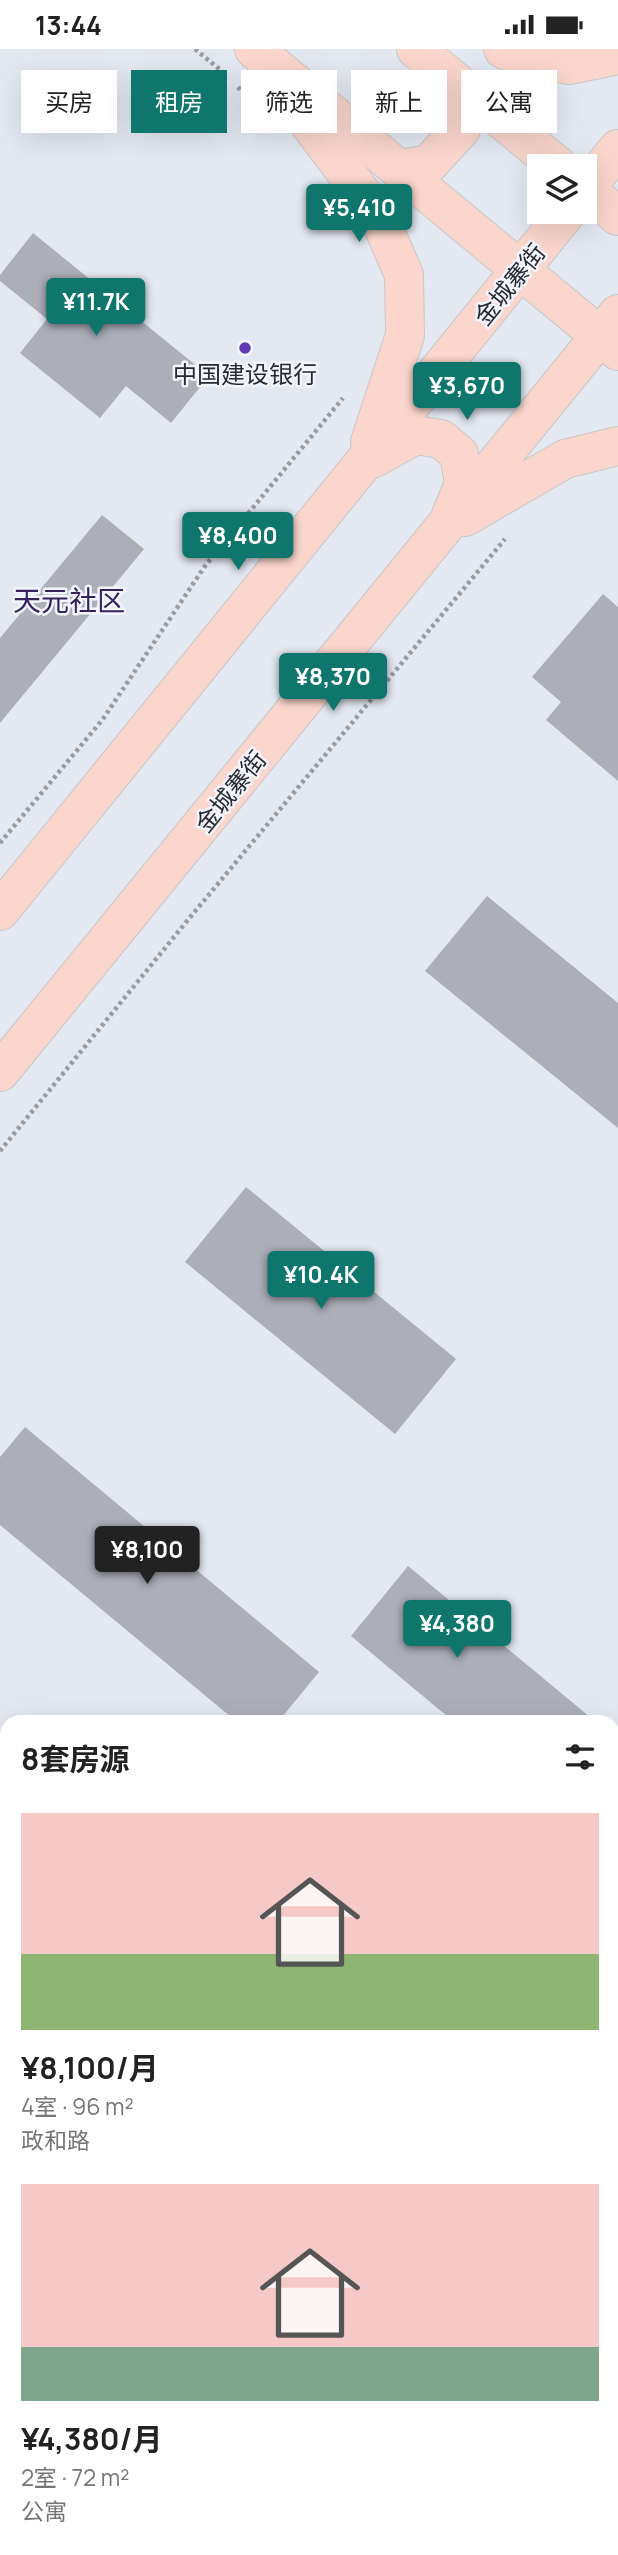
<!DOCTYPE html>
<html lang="zh">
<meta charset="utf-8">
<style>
body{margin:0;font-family:Manrope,"Noto Sans SC",sans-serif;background:#f6f6f6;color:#222;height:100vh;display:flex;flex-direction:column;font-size:26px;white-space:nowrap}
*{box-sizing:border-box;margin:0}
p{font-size:23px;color:#767676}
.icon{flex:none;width:38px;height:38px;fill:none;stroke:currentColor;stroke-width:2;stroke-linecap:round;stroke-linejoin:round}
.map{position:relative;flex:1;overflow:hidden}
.side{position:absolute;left:0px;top:1666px;width:620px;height:840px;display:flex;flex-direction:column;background:#fff;border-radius:21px 21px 0 0;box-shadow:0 7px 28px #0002}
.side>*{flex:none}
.hud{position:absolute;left:21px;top:21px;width:578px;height:63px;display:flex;gap:14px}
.tools{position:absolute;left:527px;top:105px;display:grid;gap:14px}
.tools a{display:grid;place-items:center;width:70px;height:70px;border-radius:0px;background:#fff;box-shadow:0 7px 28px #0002;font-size:35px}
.price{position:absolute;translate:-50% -60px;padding:0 16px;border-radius:7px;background:#0f766e;color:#fff;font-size:23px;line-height:46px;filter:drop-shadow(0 2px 4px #0008)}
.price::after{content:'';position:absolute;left:50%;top:42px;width:21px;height:16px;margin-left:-10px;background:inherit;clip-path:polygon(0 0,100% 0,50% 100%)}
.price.selected{background:#222;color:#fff}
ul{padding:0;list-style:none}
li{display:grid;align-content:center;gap:14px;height:371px;padding:0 21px}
li span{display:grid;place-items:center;height:217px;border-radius:0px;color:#555}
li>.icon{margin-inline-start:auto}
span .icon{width:126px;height:126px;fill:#fffc;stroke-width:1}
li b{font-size:30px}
h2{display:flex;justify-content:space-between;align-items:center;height:84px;padding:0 21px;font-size:30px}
.pill{padding:0 24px;border-radius:0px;background:#fff;box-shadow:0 7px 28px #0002;font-size:24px;line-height:63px}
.pill.selected{background:#0f766e;color:#fff}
.status{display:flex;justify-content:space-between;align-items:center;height:49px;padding:0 35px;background:#fff;direction:ltr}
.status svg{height:19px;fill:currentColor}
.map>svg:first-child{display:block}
.building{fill:#acafb8}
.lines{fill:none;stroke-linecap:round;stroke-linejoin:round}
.minor-casing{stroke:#8f929b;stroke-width:40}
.major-casing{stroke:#c7c8c9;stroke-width:40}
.path{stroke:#989ba2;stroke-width:4.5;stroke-dasharray:3.5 3.5;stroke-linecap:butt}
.minor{stroke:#fff;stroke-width:38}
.major{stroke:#fad6cc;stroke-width:38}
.poi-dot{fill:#6239b1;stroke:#f2f5fe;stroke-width:2.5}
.labels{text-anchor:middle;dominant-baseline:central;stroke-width:5;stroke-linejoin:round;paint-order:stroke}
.street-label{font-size:24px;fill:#292a2e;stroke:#f2f5fe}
.poi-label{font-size:24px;fill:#292a2e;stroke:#f2f5fe}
.quarter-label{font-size:28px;fill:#35225d;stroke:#f2f5fe}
</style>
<div class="status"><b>13:44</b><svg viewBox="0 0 49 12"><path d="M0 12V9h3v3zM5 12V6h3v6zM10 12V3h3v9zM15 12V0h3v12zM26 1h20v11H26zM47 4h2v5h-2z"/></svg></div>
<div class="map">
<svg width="618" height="2506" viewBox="0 0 618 2506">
<rect width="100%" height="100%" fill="#e4e8f1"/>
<path class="building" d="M33,184L209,327L171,374L126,337L100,369L20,304L47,270L0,232V226Z
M102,466L144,500L0,674V589Z
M603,545L618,558V732L546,671L561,653L532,628Z
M487,847L618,954V1079L425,922Z
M246,1138L456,1310L395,1385L185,1213Z
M25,1378L319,1623L278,1673H237L0,1476V1408Z
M408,1517L596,1673H454L351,1587Z
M612,1686L618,1691V1809L612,1805Z"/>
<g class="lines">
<defs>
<path id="minor" d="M0,1783L7,1789
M0,1850L7,1855
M612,2292L618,2297
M612,2355L618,2359"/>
<path id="major" d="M254,0L618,302
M416,0L558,117
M503,0L517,6L570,16L618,6
M290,49L378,166L404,226L405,286L370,393
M400,120L429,115L461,80L465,41
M584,139L618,167
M584,141L618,100
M374,409L416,386L441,390L459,405L464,435L451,466
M465,468L565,410L618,397
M0,862L567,163
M0,1023L618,265"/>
</defs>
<use href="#minor" class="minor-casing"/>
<use href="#major" class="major-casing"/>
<path class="path" d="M195,0L224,24
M238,38L252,55
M0,794L103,670L205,517L343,349
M0,1102L187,872L505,490"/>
<use href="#minor" class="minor"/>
<use href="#major" class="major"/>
</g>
<circle class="poi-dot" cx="245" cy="299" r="7"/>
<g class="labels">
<g class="street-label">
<text transform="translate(509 235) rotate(-51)">金城寨街</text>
<text transform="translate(230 742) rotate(-51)">金城寨街</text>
</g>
<g class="poi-label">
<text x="245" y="324">中国建设银行</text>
</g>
<g class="quarter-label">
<text x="69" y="551">天元社区</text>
</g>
</g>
</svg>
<div class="tools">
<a><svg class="icon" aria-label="layers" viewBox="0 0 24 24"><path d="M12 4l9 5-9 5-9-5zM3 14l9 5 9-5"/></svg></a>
</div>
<b class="price" style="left:359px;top:195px">¥5,410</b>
<b class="price" style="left:96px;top:289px">¥11.7K</b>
<b class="price" style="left:467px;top:373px">¥3,670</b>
<b class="price" style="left:238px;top:523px">¥8,400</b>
<b class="price" style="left:333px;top:664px">¥8,370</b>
<b class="price" style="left:321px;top:1262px">¥10.4K</b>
<b class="price selected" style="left:147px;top:1537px">¥8,100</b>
<b class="price" style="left:457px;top:1611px">¥4,380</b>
<div class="hud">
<a class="pill">买房</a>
<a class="pill selected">租房</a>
<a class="pill">筛选</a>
<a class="pill">新上</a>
<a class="pill">公寓</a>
</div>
<section class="side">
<h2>8套房源<svg class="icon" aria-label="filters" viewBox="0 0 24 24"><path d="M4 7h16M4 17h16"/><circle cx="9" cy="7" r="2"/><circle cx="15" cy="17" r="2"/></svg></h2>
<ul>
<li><span style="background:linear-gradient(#f6c9c9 65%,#8fb573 0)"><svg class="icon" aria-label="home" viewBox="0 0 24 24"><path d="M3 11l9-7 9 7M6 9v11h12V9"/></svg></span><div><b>¥8,100/月</b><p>4室 · 96 m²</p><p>政和路</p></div></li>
<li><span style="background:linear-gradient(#f6c9c9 75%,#7fa58c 0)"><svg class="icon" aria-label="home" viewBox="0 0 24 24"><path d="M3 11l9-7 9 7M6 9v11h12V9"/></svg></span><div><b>¥4,380/月</b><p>2室 · 72 m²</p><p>公寓</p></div></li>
</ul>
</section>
</div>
